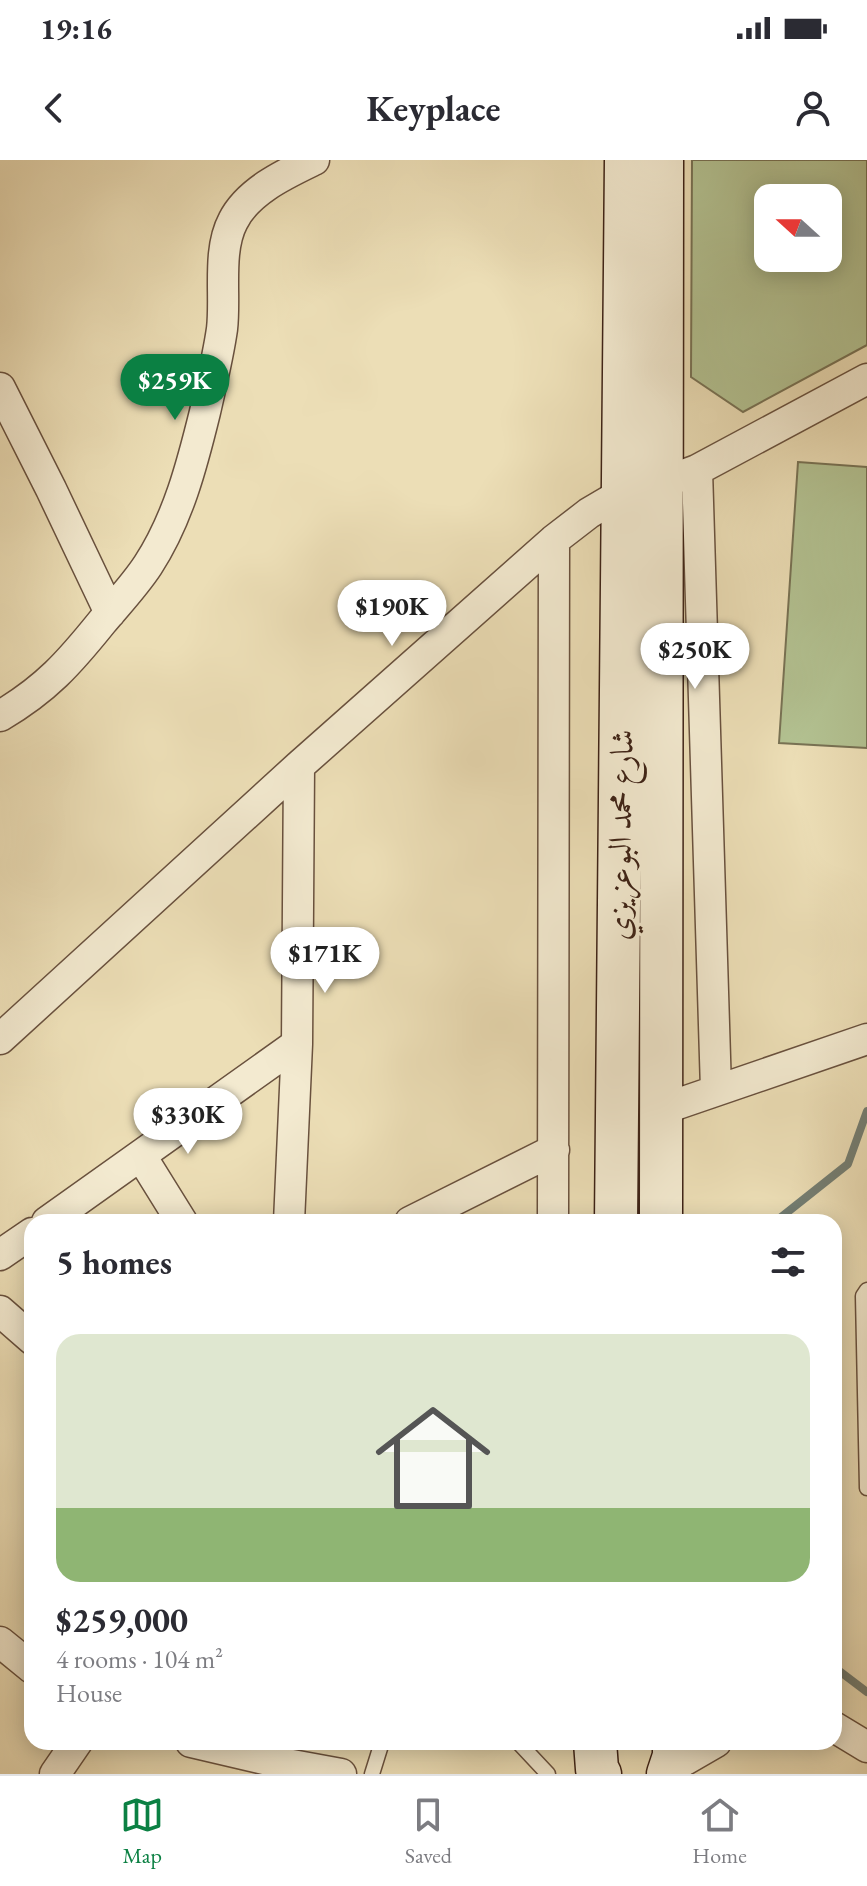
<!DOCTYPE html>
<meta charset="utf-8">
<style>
body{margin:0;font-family:"EB Garamond",Amiri,serif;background:#f7f7f7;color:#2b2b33;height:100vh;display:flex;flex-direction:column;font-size:30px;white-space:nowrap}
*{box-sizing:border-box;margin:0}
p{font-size:26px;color:#7c7c81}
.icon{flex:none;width:44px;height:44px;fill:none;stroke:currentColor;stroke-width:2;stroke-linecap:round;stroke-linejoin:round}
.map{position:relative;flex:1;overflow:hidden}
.panel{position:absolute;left:24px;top:1054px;width:818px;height:536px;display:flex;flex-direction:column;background:#fff;border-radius:24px;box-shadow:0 4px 20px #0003}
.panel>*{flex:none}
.needle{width:52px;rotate:291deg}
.buttons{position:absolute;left:754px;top:24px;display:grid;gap:16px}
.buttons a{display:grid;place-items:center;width:88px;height:88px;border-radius:16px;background:#fff;box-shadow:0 4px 20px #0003;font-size:40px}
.price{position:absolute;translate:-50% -68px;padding:0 18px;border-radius:28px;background:#fff;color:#222;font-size:26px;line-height:52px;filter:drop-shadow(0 2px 4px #0008)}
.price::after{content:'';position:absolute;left:50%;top:48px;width:24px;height:18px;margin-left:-12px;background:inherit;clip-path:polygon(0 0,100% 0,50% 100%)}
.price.on{background:#0b8043;color:#fff}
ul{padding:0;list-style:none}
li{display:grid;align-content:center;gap:16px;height:424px;padding:0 32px}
li span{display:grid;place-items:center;height:248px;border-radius:24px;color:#555}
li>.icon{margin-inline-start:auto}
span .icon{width:144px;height:144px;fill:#fffc;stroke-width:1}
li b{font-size:34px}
h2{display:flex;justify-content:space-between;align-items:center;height:96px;padding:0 32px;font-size:34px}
.status{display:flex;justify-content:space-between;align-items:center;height:56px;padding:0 40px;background:#fff;direction:ltr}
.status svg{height:22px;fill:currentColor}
header{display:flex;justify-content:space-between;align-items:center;height:104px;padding:0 32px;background:#fff;font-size:36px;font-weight:700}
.tabs{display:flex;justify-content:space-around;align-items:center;height:112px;border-top:2px solid #e1e1e2;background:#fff;font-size:22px;color:#7c7c81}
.tabs a{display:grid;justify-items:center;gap:4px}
.tabs .on{color:#0b8043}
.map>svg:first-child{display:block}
.green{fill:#b3c292;stroke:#787254;stroke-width:2;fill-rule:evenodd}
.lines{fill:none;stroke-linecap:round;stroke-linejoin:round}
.stream{stroke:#747e73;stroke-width:8}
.lane-casing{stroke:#69513e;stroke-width:17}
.street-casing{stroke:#69513e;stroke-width:33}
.secondary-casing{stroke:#3d2216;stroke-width:45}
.lane{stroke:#f3ead0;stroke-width:14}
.street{stroke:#f3ead0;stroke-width:30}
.secondary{stroke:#f3ead0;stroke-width:42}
.labels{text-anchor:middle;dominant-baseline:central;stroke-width:6;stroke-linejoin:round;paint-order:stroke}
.street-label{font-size:32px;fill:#3d2216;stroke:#f3ead0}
</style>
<div class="status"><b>19:16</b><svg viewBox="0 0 49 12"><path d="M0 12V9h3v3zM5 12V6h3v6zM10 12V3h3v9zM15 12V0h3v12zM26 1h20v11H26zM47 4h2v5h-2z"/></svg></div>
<header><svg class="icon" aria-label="back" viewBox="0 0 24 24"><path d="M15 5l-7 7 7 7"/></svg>Keyplace<svg class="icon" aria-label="person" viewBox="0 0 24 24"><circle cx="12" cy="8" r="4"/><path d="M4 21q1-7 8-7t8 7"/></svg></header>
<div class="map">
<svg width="867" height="1614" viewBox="0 0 867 1614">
<rect width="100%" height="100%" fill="#ecdeb6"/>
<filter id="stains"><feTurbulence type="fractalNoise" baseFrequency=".0025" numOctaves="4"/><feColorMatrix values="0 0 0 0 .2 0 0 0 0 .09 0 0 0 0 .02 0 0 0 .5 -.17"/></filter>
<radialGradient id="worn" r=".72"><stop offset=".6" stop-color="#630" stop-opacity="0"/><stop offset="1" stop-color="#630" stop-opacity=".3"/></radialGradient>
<path class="green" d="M692,0H867V185L743,252L691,217ZM768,38H828V98H768Z
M798,302L867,307V588L779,583Z"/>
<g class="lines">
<path class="stream" d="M775,1062L848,1004L867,951
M834,1507L867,1532"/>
<defs>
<path id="lane" d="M867,1130L863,1136L867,1328
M518,1582L548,1614
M372,1614L382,1582"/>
<path id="street" d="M0,228L51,329L110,453
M697,310L716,930
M0,556C46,529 69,503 102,462C117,444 135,425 148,405C178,359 192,305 205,252C211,225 218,197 222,169C226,136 217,91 233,61C248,31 285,14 314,0
M0,879L299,606L554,380L589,353L623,333L662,323L697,310L867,219
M663,949L867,879
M141,996L182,1062
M47,1062L297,884
M289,1062L297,884L299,606
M410,1062L554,990
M553,1062L554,380
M0,1095L32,1073
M0,1151L32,1179
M0,1482L32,1508
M834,1567L867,1587
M191,1582L281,1603L341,1614
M671,1608L716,1582
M55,1614L77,1582"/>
<path id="secondary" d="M616,1062L626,0
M661,1062L662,0
M595,1582L597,1609L600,1614
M668,1614L674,1596V1582"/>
</defs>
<use href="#lane" class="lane-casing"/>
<use href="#street" class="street-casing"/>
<use href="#secondary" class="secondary-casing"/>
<use href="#lane" class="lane"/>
<use href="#street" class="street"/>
<use href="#secondary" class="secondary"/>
</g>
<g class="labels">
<g class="street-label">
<text transform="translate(620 675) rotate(-89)">شارع محمد البوعزيزي</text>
</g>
</g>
<rect width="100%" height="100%" filter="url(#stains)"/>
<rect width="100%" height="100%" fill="url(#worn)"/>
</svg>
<div class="buttons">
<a><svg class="needle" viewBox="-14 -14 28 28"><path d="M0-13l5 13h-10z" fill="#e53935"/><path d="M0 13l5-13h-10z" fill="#7c7c81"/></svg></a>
</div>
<b class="price on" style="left:175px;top:262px">$259K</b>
<b class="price" style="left:392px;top:488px">$190K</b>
<b class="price" style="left:695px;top:531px">$250K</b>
<b class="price" style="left:325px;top:835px">$171K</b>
<b class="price" style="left:188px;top:996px">$330K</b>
<section class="panel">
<h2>5 homes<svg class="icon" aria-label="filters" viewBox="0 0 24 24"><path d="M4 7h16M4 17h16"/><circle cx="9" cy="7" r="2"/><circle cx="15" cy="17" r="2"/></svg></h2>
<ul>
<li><span style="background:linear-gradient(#dfe7d0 70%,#8fb573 0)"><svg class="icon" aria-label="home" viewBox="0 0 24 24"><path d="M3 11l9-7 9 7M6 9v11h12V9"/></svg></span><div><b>$259,000</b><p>4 rooms · 104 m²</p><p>House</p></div></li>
</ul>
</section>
</div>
<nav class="tabs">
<a class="on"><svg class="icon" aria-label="map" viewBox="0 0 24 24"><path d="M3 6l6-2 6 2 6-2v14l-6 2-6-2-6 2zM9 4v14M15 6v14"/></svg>Map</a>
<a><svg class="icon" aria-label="saved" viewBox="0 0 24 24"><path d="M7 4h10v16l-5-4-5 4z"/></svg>Saved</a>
<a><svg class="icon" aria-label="home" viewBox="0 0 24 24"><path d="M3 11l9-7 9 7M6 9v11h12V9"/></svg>Home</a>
</nav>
